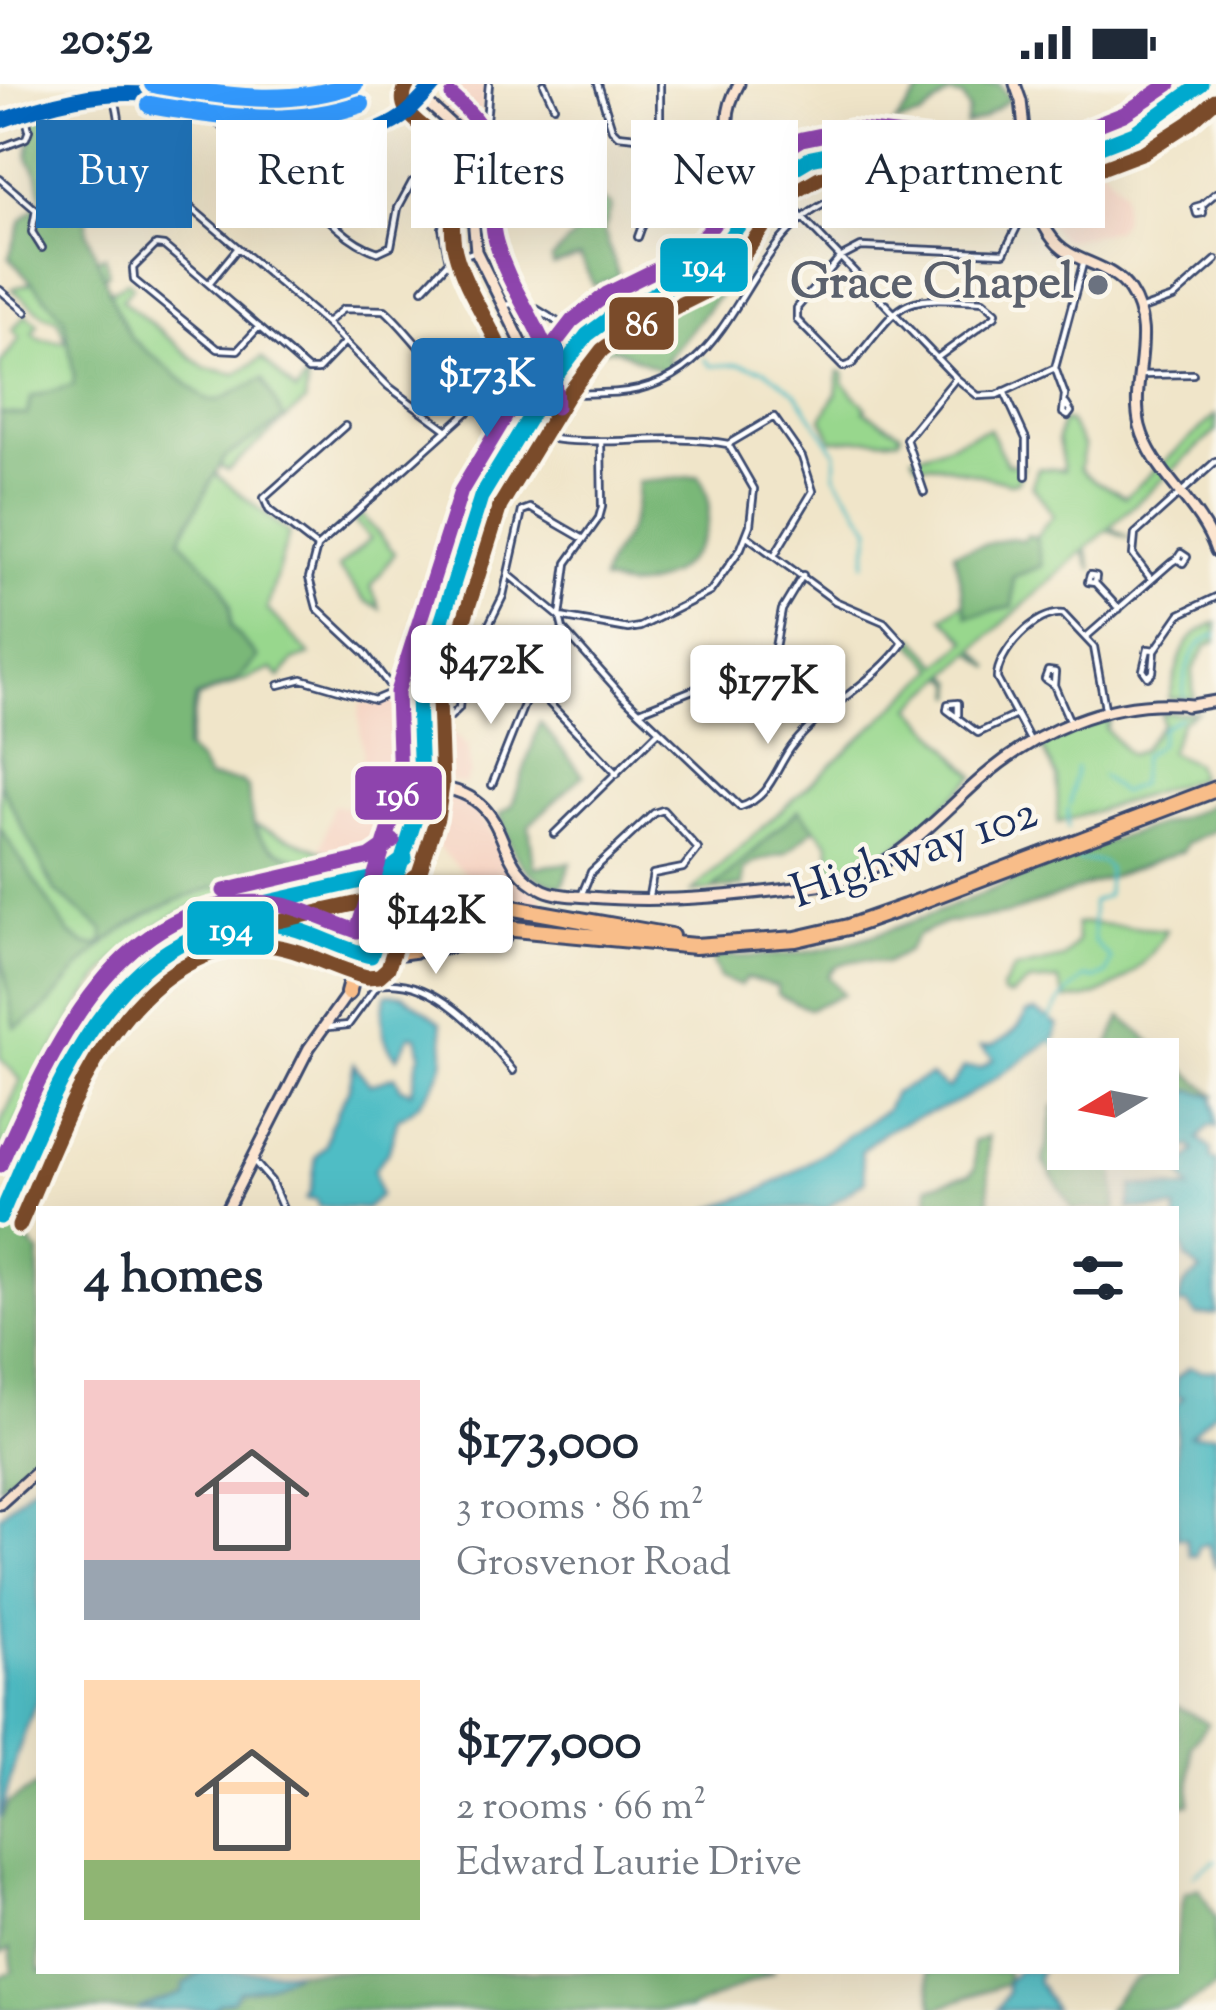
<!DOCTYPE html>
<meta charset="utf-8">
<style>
body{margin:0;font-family:"Sorts Mill Goudy",serif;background:#f6f6f7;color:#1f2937;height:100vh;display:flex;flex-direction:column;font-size:45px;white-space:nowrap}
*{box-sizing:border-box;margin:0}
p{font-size:39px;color:#747a83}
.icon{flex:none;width:66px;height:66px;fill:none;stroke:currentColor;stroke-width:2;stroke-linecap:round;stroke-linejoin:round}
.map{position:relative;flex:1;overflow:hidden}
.details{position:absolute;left:36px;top:1122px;width:1143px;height:768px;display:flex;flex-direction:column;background:#fff;border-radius:0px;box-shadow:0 12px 48px #0002}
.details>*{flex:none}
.hud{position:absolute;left:36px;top:36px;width:1146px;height:108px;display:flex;gap:24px}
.needle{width:78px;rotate:260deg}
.controls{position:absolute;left:1047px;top:954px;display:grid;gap:24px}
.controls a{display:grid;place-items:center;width:132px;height:132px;border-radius:0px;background:#fff;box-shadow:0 12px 48px #0002;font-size:60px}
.price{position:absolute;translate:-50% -102px;padding:0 27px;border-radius:12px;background:#fff;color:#222;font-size:39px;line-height:78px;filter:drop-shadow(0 3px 6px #0008)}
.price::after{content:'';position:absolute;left:50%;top:72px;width:36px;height:27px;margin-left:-18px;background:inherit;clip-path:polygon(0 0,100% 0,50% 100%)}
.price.on{background:#1f6fb2;color:#fff}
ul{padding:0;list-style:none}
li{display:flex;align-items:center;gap:36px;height:300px;padding:0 48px}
li span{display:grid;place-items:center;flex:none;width:336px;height:240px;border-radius:0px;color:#555}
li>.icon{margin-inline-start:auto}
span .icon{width:144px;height:144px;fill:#fffc;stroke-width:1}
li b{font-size:51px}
h2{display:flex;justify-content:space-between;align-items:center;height:144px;padding:0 48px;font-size:51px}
.pill{padding:0 42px;border-radius:0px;background:#fff;box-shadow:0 12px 48px #0002;font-size:42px;line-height:108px}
.pill.on{background:#1f6fb2;color:#fff}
.status{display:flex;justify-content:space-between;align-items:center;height:84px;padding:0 60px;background:#fff;direction:ltr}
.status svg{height:33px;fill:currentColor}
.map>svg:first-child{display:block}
.built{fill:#f5d3c2}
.green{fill:#98d78d;stroke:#5a8376;stroke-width:3}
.forest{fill:#7ab878;stroke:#4a746b;stroke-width:3}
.water{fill:#4fbdc5;stroke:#357692;stroke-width:3}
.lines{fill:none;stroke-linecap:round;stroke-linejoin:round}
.stream{stroke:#4fbdc5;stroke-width:3}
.street-casing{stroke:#3b4a6e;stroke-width:10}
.secondary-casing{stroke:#3b4a6e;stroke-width:15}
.primary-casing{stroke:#3b4a6e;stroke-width:16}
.highway-casing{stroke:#3b4a6e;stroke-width:20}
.street{stroke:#fff;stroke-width:4.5}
.secondary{stroke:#fce5d0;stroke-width:9}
.primary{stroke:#f8bd89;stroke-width:10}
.highway{stroke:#f8bd89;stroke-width:14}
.highway-bridge-casing{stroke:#3b4a6e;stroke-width:20;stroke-linecap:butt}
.highway-bridge{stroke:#f8bd89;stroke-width:14}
.bus-1-casing{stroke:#fbf7ec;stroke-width:24}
.bus-2-casing{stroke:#fbf7ec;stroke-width:24}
.bus-3-casing{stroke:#fbf7ec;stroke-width:24}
.bus-4-casing{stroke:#fbf7ec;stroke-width:24}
.bus-1{stroke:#00a9ce;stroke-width:15}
.bus-2{stroke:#7a4b2a;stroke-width:15}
.bus-3{stroke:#8e44ad;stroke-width:15}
.bus-4{stroke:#0065bd;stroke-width:15}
.rail-1-casing{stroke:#fbf7ec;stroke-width:27}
.rail-2-casing{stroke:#fbf7ec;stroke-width:27}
.rail-1{stroke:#3098fc;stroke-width:18}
.rail-2{stroke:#3098fc;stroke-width:18}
.worship-dot{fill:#6b7280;stroke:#fbf7ec;stroke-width:4.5}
.labels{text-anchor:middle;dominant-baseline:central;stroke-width:9;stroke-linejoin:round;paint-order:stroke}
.worship-label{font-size:48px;font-weight:bold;fill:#5b616d;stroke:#fbf7ec;text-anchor:end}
.street-label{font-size:48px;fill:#1b2f5e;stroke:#fbf7ec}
.line-badge{stroke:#fbf7ec;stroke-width:4.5}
.badge-label{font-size:33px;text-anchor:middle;font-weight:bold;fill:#fff}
</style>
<div class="status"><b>20:52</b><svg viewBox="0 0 49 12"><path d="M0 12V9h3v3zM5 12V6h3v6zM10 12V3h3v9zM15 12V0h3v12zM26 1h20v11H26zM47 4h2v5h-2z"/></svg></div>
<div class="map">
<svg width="1216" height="1926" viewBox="0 0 1216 1926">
<rect width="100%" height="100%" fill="#fbf7ec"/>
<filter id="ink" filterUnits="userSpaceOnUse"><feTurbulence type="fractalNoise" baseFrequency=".00833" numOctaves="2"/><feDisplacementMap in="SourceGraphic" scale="24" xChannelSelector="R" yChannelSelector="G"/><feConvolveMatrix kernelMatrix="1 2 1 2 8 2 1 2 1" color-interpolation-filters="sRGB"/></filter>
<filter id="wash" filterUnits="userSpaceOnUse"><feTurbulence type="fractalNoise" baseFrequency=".004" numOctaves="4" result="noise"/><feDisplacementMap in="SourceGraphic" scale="48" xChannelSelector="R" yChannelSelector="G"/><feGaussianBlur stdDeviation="2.7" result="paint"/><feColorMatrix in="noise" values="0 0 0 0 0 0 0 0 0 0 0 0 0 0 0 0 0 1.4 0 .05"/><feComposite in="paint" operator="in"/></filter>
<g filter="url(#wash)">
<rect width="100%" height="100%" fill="#f0e5c9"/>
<path class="built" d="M445,0H486L476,56H471L444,23L441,11Z
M1094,73L1123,107L1122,137L1115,146L1063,157L1046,136L1037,89Z
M392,614L408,630L412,693L407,731L393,777L362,784L320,767L333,721L347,724L363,670L358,630L361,618L378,620Z
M440,638L468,663L470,689L465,700L431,694L427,639L439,641Z
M430,707L457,712L476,724L518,794L543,813L540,823L477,802L423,748Z"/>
<path class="green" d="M105,172L108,189L101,198L113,207L128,197L133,202L122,216L205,284L236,290L262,274L296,308L308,292L305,318L228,386L211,378L218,392L289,449L267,525L310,571L294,577L280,593L272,585L198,614L175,720L248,738L362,783L315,794L313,801C118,803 72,923 0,1076V1041L21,996L0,974V280L20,254L12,246L26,230L38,240L33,248L40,255L66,258L58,236L44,231L12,205Z
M839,288L844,289L843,299L866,323L864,327L901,349L899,355L832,356L822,334L836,310Z
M1216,331V347L1110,443L1129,454L1107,446L1086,465L1092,486L1083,467L975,565L992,584L972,568L949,590L956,598L955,613L954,599L947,592L912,623L975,692C931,732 892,778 833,792L829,759L798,726L712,806L692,808L936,585L911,558L915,554L940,581L967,556L943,533L1007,488L1053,431L1032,401L1038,384L1064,386L1058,355L1062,337L1069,338L1084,363L1080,385C1093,399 1109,402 1125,413Z
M989,345L1007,380L1023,382L1018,397L1011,399L940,381L917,380L913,372C944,365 960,353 989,345Z
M361,430L395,469L371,503L380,524L365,517L338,484L370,455L353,436Z
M1216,539V558L1207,561L1192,587L1194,614L1169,615C1178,582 1180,550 1216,539Z
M1196,628L1182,637L1169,668L1195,680L1199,694L1058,739L1057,693L1041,660L1110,634L1106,645L1129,671L1141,667L1162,640L1161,629Z
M1087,839L1166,846C1152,879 1104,920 1066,915L1058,896L1029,898L1009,912L1003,910L1002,905L1014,885L1064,874L1077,858L1076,840Z"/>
<path class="forest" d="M920,0H999L1010,15L982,35L966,41L969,27L963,13L949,10L921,33L895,39L921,7Z
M42,28L65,48L69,75L87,82V148L116,224L131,254L207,316H219L263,295L284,335L224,374L180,455L221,498L230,521L231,543L258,574L235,598L196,613L185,665L199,678L208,694L241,698L248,704C252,756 260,760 307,779L305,784C220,800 152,812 88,875C60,903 52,926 15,944L0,864V744L69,849L84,860L96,862L104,857L103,846L55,807L0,699V329L27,331L31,313L73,301L74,292L64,234L9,173L22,136L42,117L38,92L28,74L34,30Z
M523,72L566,76L592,110L612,122L604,147L619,193L594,202L580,173L553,181L551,175L579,147L556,122L522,121L518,87Z
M761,138L740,185L667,275L674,285L665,288L616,265L597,266L576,260L610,250L619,235L705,188L742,149Z
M699,392C729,441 685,500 630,503C621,503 611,499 602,497C607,473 616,469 626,450C635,434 637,415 638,398Z
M1027,451L1036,453L1042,482L1013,493V523L967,532L954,468L1011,454L1024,456Z
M540,638L583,691L529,741L534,783L571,779L562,802C519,794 512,769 500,730L512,722Z
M1216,718V746L1187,759L1183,767L1008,830L946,839L918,851L907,867L886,879C866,874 838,874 828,892L843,910L809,925L777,910V902L746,894L740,902L720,894L711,873C750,872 791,873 829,864C924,840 1013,794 1104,759C1142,745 1180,737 1216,718Z
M799,726L815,744L787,769L755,778L744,786L743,802L712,806Z
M1121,933L1214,1010L1158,1008V975H1103Z
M1068,1019V1065H1113L1116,1125H1073L1043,1077L1054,1022Z
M988,1052L989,1125H929L928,1102L970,1090L975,1083L974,1057Z
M11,1137L39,1169V1366L0,1403V1158Z
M1176,1621L1208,1639L1191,1662L1190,1720L1176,1722Z
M38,1701L39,1887H202L184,1901L182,1909L138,1926H0V1893L13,1887L10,1865L0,1870V1737L8,1719Z
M1199,1804L1216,1835V1903L1177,1926H1107C1132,1896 1135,1887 1176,1887V1852L1185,1809Z
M298,1887H775L688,1926H212L220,1919L232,1917L239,1907L264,1903Z
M927,1887H1007V1899L934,1925Z"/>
<path class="water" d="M387,909L403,911L441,938C442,950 446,968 443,979C438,999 417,1027 398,1034L389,1066L374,1086L380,1111L366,1125L319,1123L316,1116L306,1115L311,1107L316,1073L326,1061L330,1043L349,1004L354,980L370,1001L395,992L401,1004L411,1008C417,995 413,983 421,970L417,952L410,951L397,974C380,957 379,931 387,909Z
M1036,927L1058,941L1055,954C1024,974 993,998 960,1016C926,1034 890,1035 861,1068L865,1096L826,1125H710L755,1109L793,1089L886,1026L894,1009L930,992L948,1005L964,984H981L994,975L981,963C998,963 1021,946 1026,929Z
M1192,1006L1213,1012L1216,1043L1210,1041L1198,1055L1211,1065V1075L1216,1077V1230L1197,1231L1187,1220L1179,1221C1179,1201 1186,1198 1201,1187L1186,1175L1181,1158L1176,1157V1125H1129L1133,1101L1190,1105L1178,1086L1195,1067L1191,1062L1167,1073L1153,1065H1158L1164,1032L1158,1031V1017L1174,1025L1187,1023L1186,1008Z
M1190,1283L1203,1287L1216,1285V1326L1190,1351L1216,1350V1484L1208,1460L1199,1462L1196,1472L1190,1471L1186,1455L1176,1454V1321L1183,1313L1176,1311V1294Z
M39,1395V1610L18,1667L0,1733V1432Z
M202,1887H297L264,1903L239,1907L232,1917L220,1919L212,1926H138L182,1909L184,1901Z
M1017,1887H1041L1037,1896L1054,1926H997L1007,1909V1898Z"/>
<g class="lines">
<path class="stream" d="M705,275L711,282L739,280L765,286L795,308L836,369L835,391L871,444L865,479
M1184,613C1182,590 1192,557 1216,551
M1102,692L1121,709L1139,700L1142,673L1159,660L1162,644L1180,633
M1070,720L1076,684
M1068,725V745
M1049,936L1061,916L1085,893L1094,895L1106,890L1111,875L1094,858L1092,818L1107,812L1108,784L1102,778L1079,777L1076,767
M1052,956L1068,975
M1194,1791L1216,1776"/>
</g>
</g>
<g filter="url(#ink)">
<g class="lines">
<defs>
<path id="street" d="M544,0L554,22
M598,0L612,45L618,51L711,61L730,57
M114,14C122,32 117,52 126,68L326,239L388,302L446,345
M156,15C194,31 232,42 265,69C302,99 331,153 378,168L391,162L398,124L412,98L445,90L465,79
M660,55V0
M0,64L26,54L29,46L25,30
M467,64C491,52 486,23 489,0
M0,95L36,126L32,148L42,164
M770,100L956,294L978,312L997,311L1055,284L1084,176
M1202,121L1195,123L1197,130L1203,129L1202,121L1216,109
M442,144L449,177
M638,153C648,121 667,117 691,98L697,59
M210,198L237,165
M423,205L449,177L476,167
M0,206L26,228
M505,221L525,218L561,240
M1139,226L1173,214L1216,176
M326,239L343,225L385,226C421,259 448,308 489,333C561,378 650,344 728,360L754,405L750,441L741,464L710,508L640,543L628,545L560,533L509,491
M259,243L238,266L218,265L134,196L133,184L156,161L164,162C213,203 260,244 308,286H318L343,260
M1055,284L1065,311L1063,329L1068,332L1071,328L1066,320
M1139,291L1193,290
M549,301C566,312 582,310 602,309C742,309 731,162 832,116C858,104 896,118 924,120C951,123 979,122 1007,124L1014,128L1018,141L1004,169L861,163L840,174L797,224V236L843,283L852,280C905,214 897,212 983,217L996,228L995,232L937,274
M1004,307L1026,355V392
M473,323L317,463L309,494L317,524L365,569L402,618L416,626L450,633L459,624L462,595L503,512L522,427L530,424L582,454
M601,358L602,423L599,434L567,479L560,533L563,545L622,611L740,723C771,714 776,682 793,661C824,622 874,599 903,559L884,538L835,517L747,452
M730,359L774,333L802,373L813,407L775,470
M924,408L906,355L956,294
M317,463L269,426L264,414L345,342
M1151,495L1133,471L1135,450L1216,377
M1095,499L1088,498L1090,491L1096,492L1095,499L1119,525
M484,551L617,690
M1086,553L1172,478L1177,475L1183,479L1187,473L1181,469L1177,475
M1148,565L1155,566L1153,588L1148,593L1143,586Z
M1155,566L1180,530L1216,513
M279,601L302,595L374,616L393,608
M1054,601L1055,588L1048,587L1045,595L1054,601L1070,638
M640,627L773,574L782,526L803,491
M958,631V619L948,620L947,626L978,649L1016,631
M1031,658L997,595C996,569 1037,526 1063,530L1094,563L1105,624
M492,701L533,598
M554,750L659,647
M581,812L591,788L654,729L663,726L698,765L683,784L653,790L648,817
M329,943L348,941L378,900C434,891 482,947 513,987
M252,1075L271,1097L283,1125"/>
<path id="secondary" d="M739,0C713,46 736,65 767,97
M1015,0L1021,17C1027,62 1025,144 1069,169C1090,181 1116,185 1130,207C1158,249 1129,297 1140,342C1152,389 1200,419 1216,467
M423,15L455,44L467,64L476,167L537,290L549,301
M561,275C574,258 586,239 604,227C633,209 667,200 694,179C735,147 753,91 803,69C844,52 888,61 930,67C1036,82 1104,66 1188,0
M534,276L546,283L560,276
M1186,622L1216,617
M421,701C523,707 483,778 544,806C557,812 575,812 589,813C667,820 747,811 825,800C888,790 929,742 974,701C1033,647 1110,613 1191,621
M227,1125L309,964L348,909L376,858L415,742L420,713L418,612L481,413L549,301L587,251L618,228L694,190L723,163L769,99L811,74L851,66L980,81L1029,80L1072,73L1134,49L1176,22L1201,0
M0,1420L39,1385"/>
<path id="primary" d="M0,37C57,15 111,2 172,13C270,31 355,104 435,0"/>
<path id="highway" d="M409,761L410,787L418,799
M211,834L247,821L391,792L457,814L671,852
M397,834L695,862L796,855L848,843L905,823L1216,705
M238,841L286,844L371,872L503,853
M344,867L355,883L348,909
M146,871L210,835
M0,1133C61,1003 107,844 276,827C307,824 338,828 369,832"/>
</defs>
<use href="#street" class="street-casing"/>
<use href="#secondary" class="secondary-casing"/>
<use href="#primary" class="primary-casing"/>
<use href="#highway" class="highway-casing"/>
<use href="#street" class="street"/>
<use href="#secondary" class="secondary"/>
<use href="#primary" class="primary"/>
<use href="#highway" class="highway"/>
<defs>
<path id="highway-bridge" d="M369,832L397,834"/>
</defs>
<use href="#highway-bridge" class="highway-bridge-casing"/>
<use href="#highway-bridge" class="highway-bridge"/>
<defs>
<path id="bus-1" d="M229,827L379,793L405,774
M0,1133C51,1018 112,835 266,840C302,841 336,864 371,872L417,729L421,701L418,612L481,413L549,301L587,251L618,228L694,190L723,163L769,99L811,74L851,66L980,81L1029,80L1072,73L1134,49L1201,0"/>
<path id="bus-2" d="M408,0C389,31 432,42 445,65C461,95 447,136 455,167C469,223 514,263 514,323
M234,847L386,813L417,791
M19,1142C67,1034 119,863 261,861C297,861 332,885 367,893L379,892L388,884L437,734L442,702L439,615L500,422L566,313L602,266L629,246L707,207L739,177L783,115L819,94L852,87L980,102L1029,101L1075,94L1144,68L1189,39L1215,16"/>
<path id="bus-3" d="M452,12C466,24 480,38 487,56C499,89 487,125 496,158C513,221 556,249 556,323
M224,807L370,773L393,757
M0,1081C50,968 120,807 270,819C300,822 328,838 357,847L396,724L400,700L397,608L461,407L531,290L572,237L607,210L682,173L707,149L755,84L802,55L851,45L981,60L1027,59L1066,53L1124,30L1169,0"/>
<path id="bus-4" d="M0,37C49,19 100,5 154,11C235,19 325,87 402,33C414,24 425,11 435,0"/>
</defs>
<use href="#bus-1" class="bus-1-casing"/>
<use href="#bus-2" class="bus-2-casing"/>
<use href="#bus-3" class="bus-3-casing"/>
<use href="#bus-4" class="bus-4-casing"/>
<use href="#bus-1" class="bus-1"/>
<use href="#bus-2" class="bus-2"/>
<use href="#bus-3" class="bus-3"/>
<use href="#bus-4" class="bus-4"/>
<defs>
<path id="rail-1" d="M153,0C222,12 286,24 354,0"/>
<path id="rail-2" d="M150,21C223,33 289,45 361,20"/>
</defs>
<use href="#rail-1" class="rail-1-casing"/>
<use href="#rail-2" class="rail-2-casing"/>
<use href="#rail-1" class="rail-1"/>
<use href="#rail-2" class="rail-2"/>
</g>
</g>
<circle class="worship-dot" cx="1098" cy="201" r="12"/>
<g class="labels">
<g class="worship-label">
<text x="1074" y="201">Grace Chapel</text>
</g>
<g class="street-label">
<text transform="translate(915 771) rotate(-19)">Highway 102</text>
</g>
</g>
<g class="line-badge">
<rect x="658" y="152" width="92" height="58" rx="12" fill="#00a9ce"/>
<rect x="607" y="211" width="69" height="57" rx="12" fill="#7a4b2a"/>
<rect x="353" y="680" width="91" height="58" rx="12" fill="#8e44ad"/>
<rect x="185" y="815" width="91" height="58" rx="12" fill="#00a9ce"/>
</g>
<g class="badge-label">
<text x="704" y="192">194</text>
<text x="642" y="251">86</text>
<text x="398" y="721">196</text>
<text x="231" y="856">194</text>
</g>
</svg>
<div class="controls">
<a><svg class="needle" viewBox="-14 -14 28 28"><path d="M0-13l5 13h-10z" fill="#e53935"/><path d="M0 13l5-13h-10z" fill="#747a83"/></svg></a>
</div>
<b class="price on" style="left:487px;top:356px">$173K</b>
<b class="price" style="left:491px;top:643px">$472K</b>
<b class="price" style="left:768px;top:663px">$177K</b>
<b class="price" style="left:436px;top:893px">$142K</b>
<div class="hud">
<a class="pill on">Buy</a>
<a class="pill">Rent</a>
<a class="pill">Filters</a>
<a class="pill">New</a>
<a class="pill">Apartment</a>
</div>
<section class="details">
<h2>4 homes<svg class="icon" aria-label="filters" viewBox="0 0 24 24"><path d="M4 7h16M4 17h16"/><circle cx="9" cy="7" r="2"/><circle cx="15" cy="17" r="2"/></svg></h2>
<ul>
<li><span style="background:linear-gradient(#f6c9c9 75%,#9aa5b1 0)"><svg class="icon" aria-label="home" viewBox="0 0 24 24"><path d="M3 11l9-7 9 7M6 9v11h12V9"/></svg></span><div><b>$173,000</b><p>3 rooms · 86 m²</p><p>Grosvenor Road</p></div></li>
<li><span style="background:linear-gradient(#ffd9b3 75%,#8fb573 0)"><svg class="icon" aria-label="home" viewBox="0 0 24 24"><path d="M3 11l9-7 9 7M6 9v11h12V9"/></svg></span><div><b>$177,000</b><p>2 rooms · 66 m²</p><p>Edward Laurie Drive</p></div></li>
</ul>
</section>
</div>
